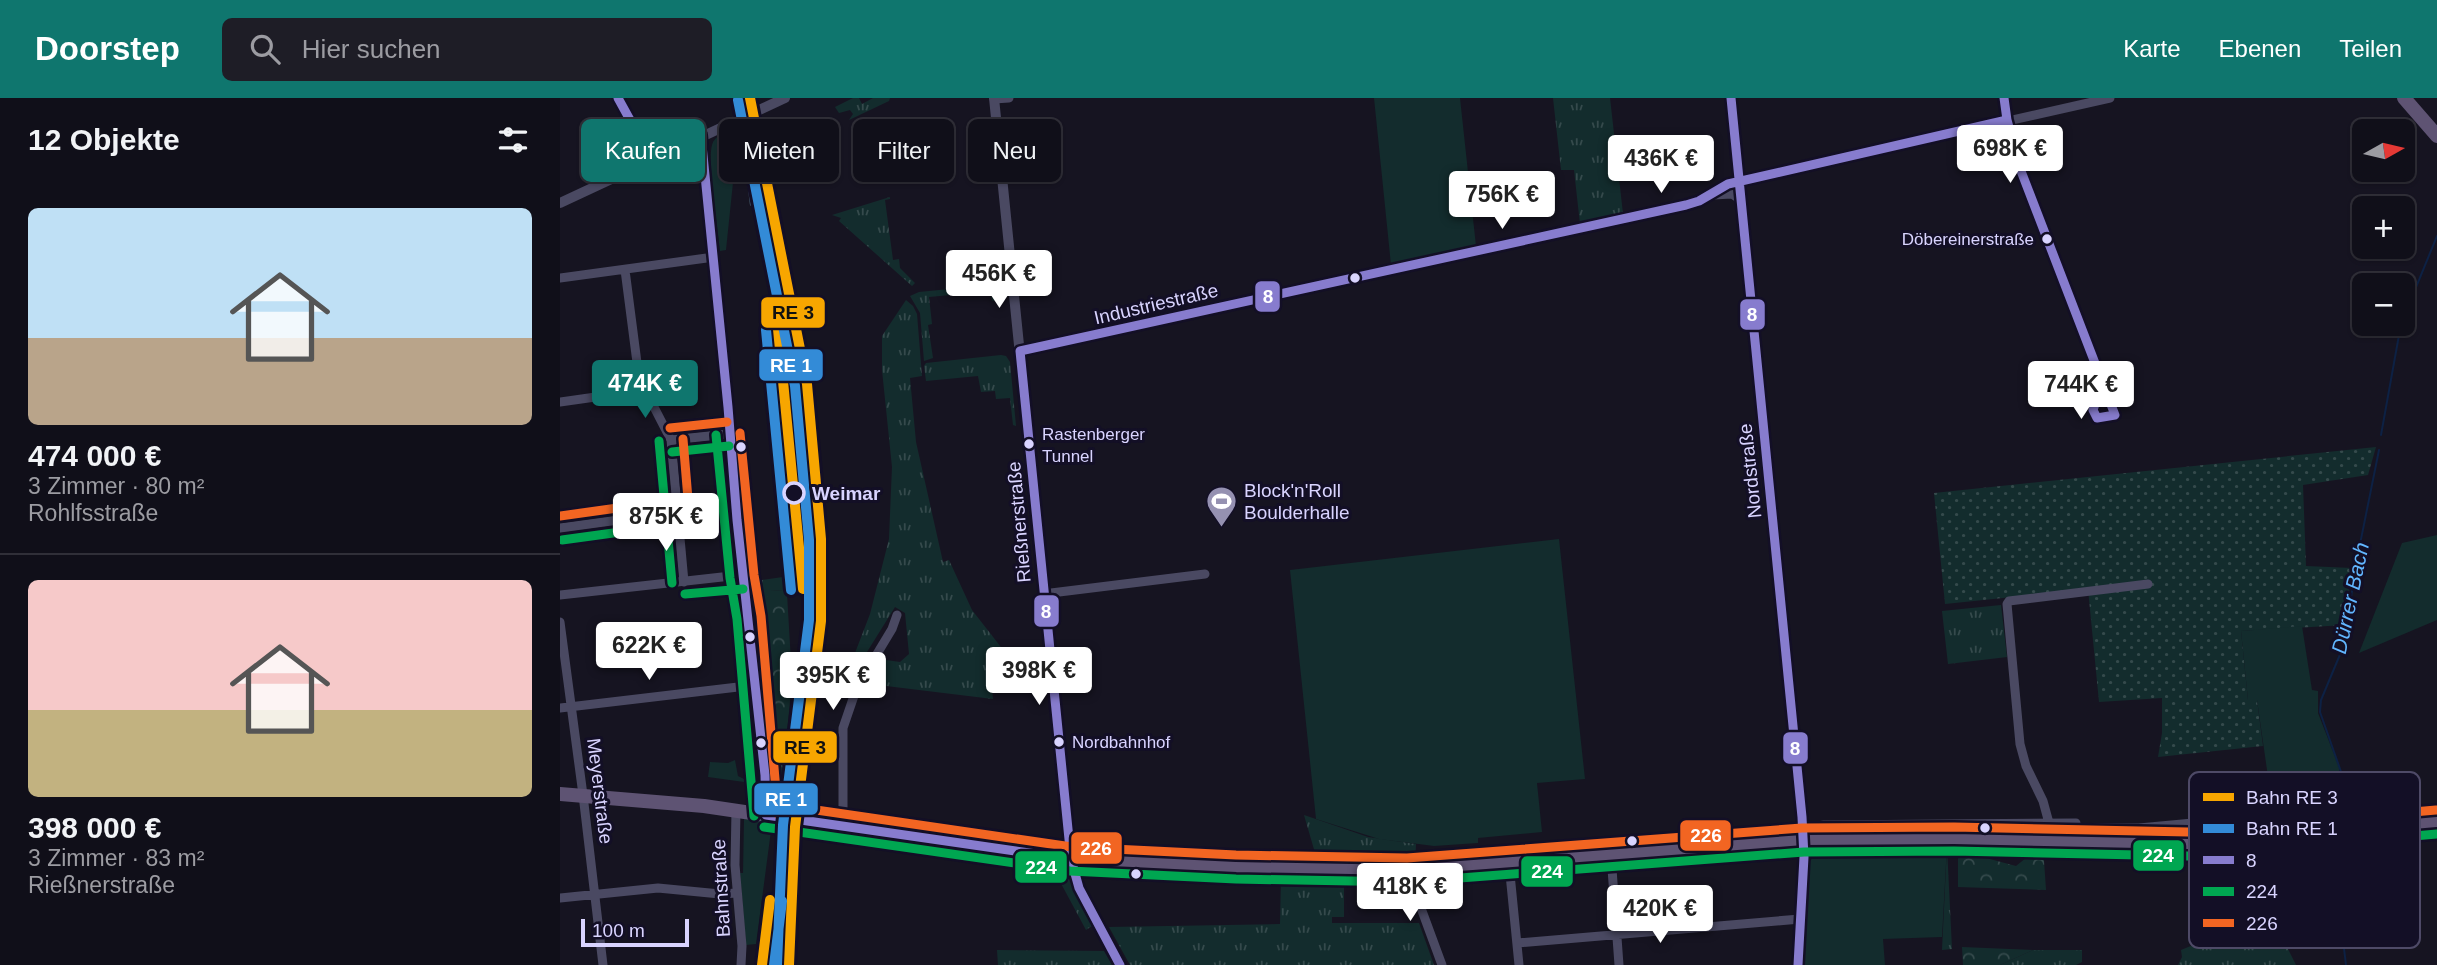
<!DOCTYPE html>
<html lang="de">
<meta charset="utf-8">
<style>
body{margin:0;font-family:Arial,sans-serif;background:#1e1d26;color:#f1f3f6;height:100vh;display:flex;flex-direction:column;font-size:26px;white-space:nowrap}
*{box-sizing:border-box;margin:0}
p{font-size:23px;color:#9c9ca2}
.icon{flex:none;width:38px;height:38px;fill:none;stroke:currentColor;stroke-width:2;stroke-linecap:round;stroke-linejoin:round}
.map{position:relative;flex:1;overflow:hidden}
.drawer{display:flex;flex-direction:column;background:#100f19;width:560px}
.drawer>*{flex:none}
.hud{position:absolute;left:21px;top:21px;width:665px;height:63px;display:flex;gap:14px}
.needle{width:46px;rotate:82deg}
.tools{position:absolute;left:1792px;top:21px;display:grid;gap:14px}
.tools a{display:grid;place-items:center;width:63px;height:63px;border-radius:10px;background:#100f19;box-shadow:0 2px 5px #0004,0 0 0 2px #302f38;font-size:35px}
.scale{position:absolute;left:21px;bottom:18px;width:108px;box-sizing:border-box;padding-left:7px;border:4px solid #d9d4ff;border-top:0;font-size:19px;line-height:24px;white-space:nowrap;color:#d9d4ff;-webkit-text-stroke:5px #130f26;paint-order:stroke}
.price{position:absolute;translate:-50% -60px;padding:0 16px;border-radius:7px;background:#fff;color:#222;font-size:23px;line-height:46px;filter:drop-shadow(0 2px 4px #0008)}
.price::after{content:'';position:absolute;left:50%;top:42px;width:21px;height:16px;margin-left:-10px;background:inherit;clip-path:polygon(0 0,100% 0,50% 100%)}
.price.selected{background:#0f766e;color:#fff}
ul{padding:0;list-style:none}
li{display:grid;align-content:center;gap:14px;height:371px;padding:0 28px}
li+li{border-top:2px solid #302f38}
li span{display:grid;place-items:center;height:217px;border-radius:10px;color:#555}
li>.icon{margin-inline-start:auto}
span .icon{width:126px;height:126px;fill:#fffc;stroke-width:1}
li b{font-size:30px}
h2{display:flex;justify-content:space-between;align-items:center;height:84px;padding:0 28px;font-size:30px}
.tag{padding:0 24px;border-radius:10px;background:#100f19;box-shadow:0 2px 5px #0004,0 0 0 2px #302f38;font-size:24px;line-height:63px}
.tag.selected{background:#0f766e;color:#fff}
header{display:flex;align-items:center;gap:42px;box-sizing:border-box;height:98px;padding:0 35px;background:#0f766e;color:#fff}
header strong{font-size:33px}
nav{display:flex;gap:38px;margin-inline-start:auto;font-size:24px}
.search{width:490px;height:63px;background:#1e1d26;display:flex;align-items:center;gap:18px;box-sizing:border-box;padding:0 24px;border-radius:10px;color:#9c9ca2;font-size:26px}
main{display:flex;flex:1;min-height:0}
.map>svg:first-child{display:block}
.grass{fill:url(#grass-tufts)}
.forest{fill:url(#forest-crowns)}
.park{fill:url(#park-dots)}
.garden{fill:#132c2d}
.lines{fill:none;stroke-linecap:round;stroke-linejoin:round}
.stream{stroke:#0d2144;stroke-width:2}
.minor{stroke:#4a4962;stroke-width:9}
.tertiary{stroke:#4a4962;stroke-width:10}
.primary{stroke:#5e5373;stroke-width:14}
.rail-casing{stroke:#43596b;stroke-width:4.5}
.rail{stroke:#130f26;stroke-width:2;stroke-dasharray:5;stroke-linecap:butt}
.bus-1-casing{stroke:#130f26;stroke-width:14}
.bus-2-casing{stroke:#130f26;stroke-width:14}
.bus-3-casing{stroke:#130f26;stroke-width:14}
.bus-1{stroke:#877cce;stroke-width:9}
.bus-2{stroke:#00a651;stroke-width:9}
.bus-3{stroke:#f26522;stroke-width:9}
.rail-1-casing{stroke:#130f26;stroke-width:16}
.rail-2-casing{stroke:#130f26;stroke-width:16}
.rail-1{stroke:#f7a600;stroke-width:10}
.rail-2{stroke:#338bd7;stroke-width:10}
.bus-dot{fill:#d9d4ff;stroke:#130f26;stroke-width:2.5}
.stop-dot{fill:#130f26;stroke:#d9d4ff;stroke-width:3.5}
.labels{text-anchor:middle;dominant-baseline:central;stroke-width:6;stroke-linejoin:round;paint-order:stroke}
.bus-label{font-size:17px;fill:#d9d4ff;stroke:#130f26;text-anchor:start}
.street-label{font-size:19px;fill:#d9d4ff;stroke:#130f26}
.poi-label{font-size:19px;fill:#d9d4ff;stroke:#130f26;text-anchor:start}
.stop-label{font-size:19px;font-weight:bold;fill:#d9d4ff;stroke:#130f26;text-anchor:start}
.water-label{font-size:21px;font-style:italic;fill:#62b6ff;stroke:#130f26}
.key{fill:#130f26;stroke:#4e4a67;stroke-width:2}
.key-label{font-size:19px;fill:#d9d4ff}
.line-badge{stroke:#130f26;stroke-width:2.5}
.badge-label{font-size:19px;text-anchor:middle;font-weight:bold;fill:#fff}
.pale-badge-label{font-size:19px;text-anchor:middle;font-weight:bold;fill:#111}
</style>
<header>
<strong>Doorstep</strong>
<div class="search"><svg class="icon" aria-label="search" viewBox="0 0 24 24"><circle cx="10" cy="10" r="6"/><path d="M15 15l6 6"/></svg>Hier suchen</div>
<nav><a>Karte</a><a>Ebenen</a><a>Teilen</a></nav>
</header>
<main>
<section class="drawer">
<h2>12 Objekte<svg class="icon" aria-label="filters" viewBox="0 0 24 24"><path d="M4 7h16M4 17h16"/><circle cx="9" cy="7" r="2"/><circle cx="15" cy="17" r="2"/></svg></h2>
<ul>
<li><span style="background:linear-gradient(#bfe0f5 60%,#b9a48a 0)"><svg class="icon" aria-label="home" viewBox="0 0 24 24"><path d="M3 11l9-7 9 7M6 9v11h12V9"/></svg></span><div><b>474 000 €</b><p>3 Zimmer · 80 m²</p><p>Rohlfsstraße</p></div></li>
<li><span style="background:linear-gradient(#f6c9c9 60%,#c2b280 0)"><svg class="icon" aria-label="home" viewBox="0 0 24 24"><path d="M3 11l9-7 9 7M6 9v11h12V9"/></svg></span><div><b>398 000 €</b><p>3 Zimmer · 83 m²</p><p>Rießnerstraße</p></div></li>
</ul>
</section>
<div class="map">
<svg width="1877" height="867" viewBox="0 0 1877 867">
<defs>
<pattern id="grass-tufts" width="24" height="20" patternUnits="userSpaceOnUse" patternTransform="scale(1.75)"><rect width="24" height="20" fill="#132c2d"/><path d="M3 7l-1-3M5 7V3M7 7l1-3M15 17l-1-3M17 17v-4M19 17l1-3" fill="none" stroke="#354a4c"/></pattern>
<pattern id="forest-crowns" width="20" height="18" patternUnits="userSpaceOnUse" patternTransform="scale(1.75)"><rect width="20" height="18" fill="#132c2d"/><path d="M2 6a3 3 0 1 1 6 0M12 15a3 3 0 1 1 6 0" fill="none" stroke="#354a4c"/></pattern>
<pattern id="park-dots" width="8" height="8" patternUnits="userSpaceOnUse" patternTransform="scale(1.75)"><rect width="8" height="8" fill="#132c2d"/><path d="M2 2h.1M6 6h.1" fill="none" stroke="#354a4c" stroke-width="1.8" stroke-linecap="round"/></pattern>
</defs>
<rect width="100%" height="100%" fill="#161421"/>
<path class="grass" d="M293,0H299L302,6L313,0H330L329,3L289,22L293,16L290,12L279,15L275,9Z
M993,0H1050L1063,116L1020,126L1014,72H1001Z
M330,99V101L325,102L333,162L339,161L340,170L355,185L352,188L279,123L281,120L272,117Z
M441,186L443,201L432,203L430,189L412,190V195L369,199L372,226L368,227L373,260L364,263L360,215L350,198L359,194Z
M346,202L353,208L357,216L362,278L350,280L356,344L383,464L389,462L412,512L444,553L481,582V594L447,570H430L433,601L318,587L303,588L319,561L340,564L349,556L345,515L335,509L297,570L290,568L310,516L329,441L332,369L322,272V238Z
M441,257L446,258L450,264L456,328L453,327L450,300L436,301L435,293L421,294L418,278L366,283L364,268L366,265Z
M223,479L224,492L210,493L211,599L217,674L215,709L195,503L197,489L202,482Z
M1441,507L1447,559L1388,566L1382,513Z
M744,717L808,739L856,746L855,766L758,765Z
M1387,749L1392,851L1382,852Z
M497,778L508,779L532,828L526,832Z
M721,780L784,782V819H772V825H859L874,867H570L549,829L720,826Z
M1648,841L1693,849H1727L1736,867H1618L1622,859L1621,852Z
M437,852L544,853L552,867H438Z
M1473,852H1522V864L1516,867H1440Z"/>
<path class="forest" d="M223,479H226L232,581L220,710L215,709L217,674L211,599L207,500L210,493L224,492Z
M1469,748H1483L1486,792L1398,789V761L1400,756H1411L1456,768L1466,760Z
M1402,849L1473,852L1440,867H1403Z"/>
<path class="park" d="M1816,349L1808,377L1743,387L1746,468L1792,470L1785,527L1681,533L1688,602H1697L1703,648L1598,659L1602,635V600L1539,604L1528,491L1385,506L1374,395Z"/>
<path class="garden" d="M814,0H900L916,148L831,167Z
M173,29L174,75L166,152L160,153C158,130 147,65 152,47C154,38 166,33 173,29Z
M1877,437V522L1799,555L1842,445Z
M999,441L1025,681L977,685L982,734L918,740V745L874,748L819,741L756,721L730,472Z
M1742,528L1752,592L1758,593V615L1779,669V675L1774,676V681L1711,700L1697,602H1688L1681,533Z
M175,662L178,678L184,681V684L148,679L150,664L168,665Z
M184,721L212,725L196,846L186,847L180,775H183Z
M1387,748L1382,839L1323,841L1325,867H1243L1250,763L1259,752Z"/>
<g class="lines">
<path class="stream" d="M1843,221L1877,138
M1821,337L1841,226
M1794,720L1819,719
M1777,724L1786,688L1760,614L1761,602L1784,547L1796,466L1819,352
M1781,741C1775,783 1781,825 1786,867"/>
<path class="minor" d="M1171,0L1242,719L1244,759L1238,867
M1444,0L1447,22L1461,73L1555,317L1537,320L1533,312L1542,285
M434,1L449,0
M141,37L168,309C172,410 188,509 197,609C200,644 208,682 206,717
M1153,97L1172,96L1181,102
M65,172L79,280L111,342L124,484
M0,180L154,159
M460,253L1126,107L1139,103L1168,86L1550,0
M0,304L85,292
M111,342L168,336
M0,430L117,414
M483,496L645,476
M0,497L171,478L182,479
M0,524L23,697L43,867
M0,610L195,587
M176,712L175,767L182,848L181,867
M1489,725L1483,703L1466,668L1460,646L1447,506L1449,503L1588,486
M283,729V630L297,589L332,531L337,517
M1243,730L1264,727L1516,725V744
M1516,730H1579L1633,725H1652
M1051,757L1059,867
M949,766L959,867
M847,772L882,867
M0,800L98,790L160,796L177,795
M957,845L1240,821"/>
<path class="tertiary" d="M58,0L80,40L95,59
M434,0L511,761L519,790L560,867
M0,105L225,0"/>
<path class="primary" d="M1844,0L1877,38
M0,696L144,708L446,753L511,761L739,771L859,772L1243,742L1394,741L1628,746L1877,724"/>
<defs>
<path id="rail" d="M180,0L192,106"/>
</defs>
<use href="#rail" class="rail-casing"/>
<use href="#rail" class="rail"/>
<defs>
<path id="bus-1" d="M58,0L80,40L95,59
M1171,0L1242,719L1244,759L1238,867
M1444,0L1447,22L1461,73L1555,317L1537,320L1533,312L1542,285
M141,37L168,309L177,422L205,677L206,717
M460,253L1126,107L1139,103L1168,86L1447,22
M460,253L511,761L519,790L560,867
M206,717L511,761"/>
<path id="bus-2" d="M156,337L170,480L177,521L194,718
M99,343L112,485
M112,354L169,348
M2,442L119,426
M125,496L183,491
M204,729L510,773L676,781L847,784L1244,754L1394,753L1628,758L1877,736"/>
<path id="bus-3" d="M110,330L167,324
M180,335L194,477L201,518L218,716
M123,341L129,413
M0,418L115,402
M208,705L512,749L676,757L847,760L1242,730L1394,729L1628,734L1876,712"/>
</defs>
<use href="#bus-1" class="bus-1-casing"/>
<use href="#bus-2" class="bus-2-casing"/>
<use href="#bus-3" class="bus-3-casing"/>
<use href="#bus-1" class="bus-1"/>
<use href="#bus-2" class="bus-2"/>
<use href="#bus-3" class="bus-3"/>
<defs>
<path id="rail-1" d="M190,0L247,286L261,441V523L235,729L229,867
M218,231L243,491
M202,867L210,802"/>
<path id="rail-2" d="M178,2L235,288L249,442V522L223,727L217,866
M206,232L231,492
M214,867L222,803"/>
</defs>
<use href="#rail-1" class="rail-1-casing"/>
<use href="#rail-2" class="rail-2-casing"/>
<use href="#rail-1" class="rail-1"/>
<use href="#rail-2" class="rail-2"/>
</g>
<defs>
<symbol id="stadium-pin" viewBox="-11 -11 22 30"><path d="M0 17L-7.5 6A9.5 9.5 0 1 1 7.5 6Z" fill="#9591b1" stroke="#130f26"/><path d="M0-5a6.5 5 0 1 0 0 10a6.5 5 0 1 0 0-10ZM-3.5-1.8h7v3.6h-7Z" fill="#fff"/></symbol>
</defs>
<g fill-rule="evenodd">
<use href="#stadium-pin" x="644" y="386" width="35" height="47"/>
</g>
<g class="bus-dot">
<circle cx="1487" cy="141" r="6"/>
<circle cx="795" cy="180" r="6"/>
<circle cx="469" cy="346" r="6"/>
<circle cx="181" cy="349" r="6"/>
<circle cx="190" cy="539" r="6"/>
<circle cx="499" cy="644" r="6"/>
<circle cx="201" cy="645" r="6"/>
<circle cx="1425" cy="730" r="6"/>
<circle cx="1072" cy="743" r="6"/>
<circle cx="576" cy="776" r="6"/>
</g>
<circle class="stop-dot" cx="234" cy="395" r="10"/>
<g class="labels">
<g class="bus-label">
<text x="1474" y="141" text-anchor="end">Döbereinerstraße</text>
<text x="482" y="336">Rastenberger<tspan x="482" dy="22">Tunnel</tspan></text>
<text x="512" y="644">Nordbahnhof</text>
</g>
<g class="street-label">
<text transform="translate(596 206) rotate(-13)">Industriestraße</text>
<text transform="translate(1190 373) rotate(-96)">Nordstraße</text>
<text transform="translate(459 424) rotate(-95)">Rießnerstraße</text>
<text transform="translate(40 693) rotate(83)">Meyerstraße</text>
<text transform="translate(161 790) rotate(-93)">Bahnstraße</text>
</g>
<g class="poi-label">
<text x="684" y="392">Block'n'Roll<tspan x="684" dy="22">Boulderhalle</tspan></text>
</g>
<g class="stop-label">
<text x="252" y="395">Weimar</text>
</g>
<g class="water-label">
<text transform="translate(1790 500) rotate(-78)">Dürrer Bach</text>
</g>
</g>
<rect x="1629" y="674" width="231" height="176" rx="10" class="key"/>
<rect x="1643" y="695" width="31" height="8" fill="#f7a600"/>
<rect x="1643" y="726" width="31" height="9" fill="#338bd7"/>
<rect x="1643" y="758" width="31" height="8" fill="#877cce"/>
<rect x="1643" y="789" width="31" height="9" fill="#00a651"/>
<rect x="1643" y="821" width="31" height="8" fill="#f26522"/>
<g class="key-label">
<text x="1686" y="706">Bahn RE 3</text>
<text x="1686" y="737">Bahn RE 1</text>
<text x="1686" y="769">8</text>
<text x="1686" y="800">224</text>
<text x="1686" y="832">226</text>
</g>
<g class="line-badge">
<rect x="694" y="182" width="27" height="33" rx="7" fill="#877cce"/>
<rect x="200" y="198" width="66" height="33" rx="7" fill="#f7a600"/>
<rect x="1179" y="200" width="27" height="33" rx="7" fill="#877cce"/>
<rect x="198" y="250" width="66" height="34" rx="7" fill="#338bd7"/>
<rect x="473" y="496" width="27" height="34" rx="7" fill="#877cce"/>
<rect x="212" y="632" width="66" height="34" rx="7" fill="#f7a600"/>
<rect x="1222" y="633" width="27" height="34" rx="7" fill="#877cce"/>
<rect x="193" y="684" width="66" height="34" rx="7" fill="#338bd7"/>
<rect x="1119" y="721" width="53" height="33" rx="7" fill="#f26522"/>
<rect x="510" y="733" width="53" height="34" rx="7" fill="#f26522"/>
<rect x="1572" y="741" width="53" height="33" rx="7" fill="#00a651"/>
<rect x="454" y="752" width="54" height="34" rx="7" fill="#00a651"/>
<rect x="960" y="757" width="54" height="33" rx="7" fill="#00a651"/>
</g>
<g class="badge-label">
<text x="708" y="205">8</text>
<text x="1192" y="223">8</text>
<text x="231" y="274">RE 1</text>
<text x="486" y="520">8</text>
<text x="1235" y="657">8</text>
<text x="226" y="708">RE 1</text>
<text x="1146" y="744">226</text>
<text x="536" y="757">226</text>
<text x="1598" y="764">224</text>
<text x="481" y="776">224</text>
<text x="987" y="780">224</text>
</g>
<g class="pale-badge-label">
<text x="233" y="221">RE 3</text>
<text x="245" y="656">RE 3</text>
</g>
</svg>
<div class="tools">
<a><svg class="needle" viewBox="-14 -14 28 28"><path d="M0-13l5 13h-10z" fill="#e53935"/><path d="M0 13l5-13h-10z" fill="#9c9ca2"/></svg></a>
<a>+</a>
<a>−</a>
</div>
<div class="scale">100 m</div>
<b class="price" style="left:1450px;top:87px">698K €</b>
<b class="price" style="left:1101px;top:97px">436K €</b>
<b class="price" style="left:942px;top:133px">756K €</b>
<b class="price" style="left:439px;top:212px">456K €</b>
<b class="price selected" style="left:85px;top:322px">474K €</b>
<b class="price" style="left:1521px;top:323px">744K €</b>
<b class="price" style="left:106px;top:455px">875K €</b>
<b class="price" style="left:89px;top:584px">622K €</b>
<b class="price" style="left:479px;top:609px">398K €</b>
<b class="price" style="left:273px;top:614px">395K €</b>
<b class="price" style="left:850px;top:825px">418K €</b>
<b class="price" style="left:1100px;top:847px">420K €</b>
<div class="hud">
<a class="tag selected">Kaufen</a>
<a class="tag">Mieten</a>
<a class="tag">Filter</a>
<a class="tag">Neu</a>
</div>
</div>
</main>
